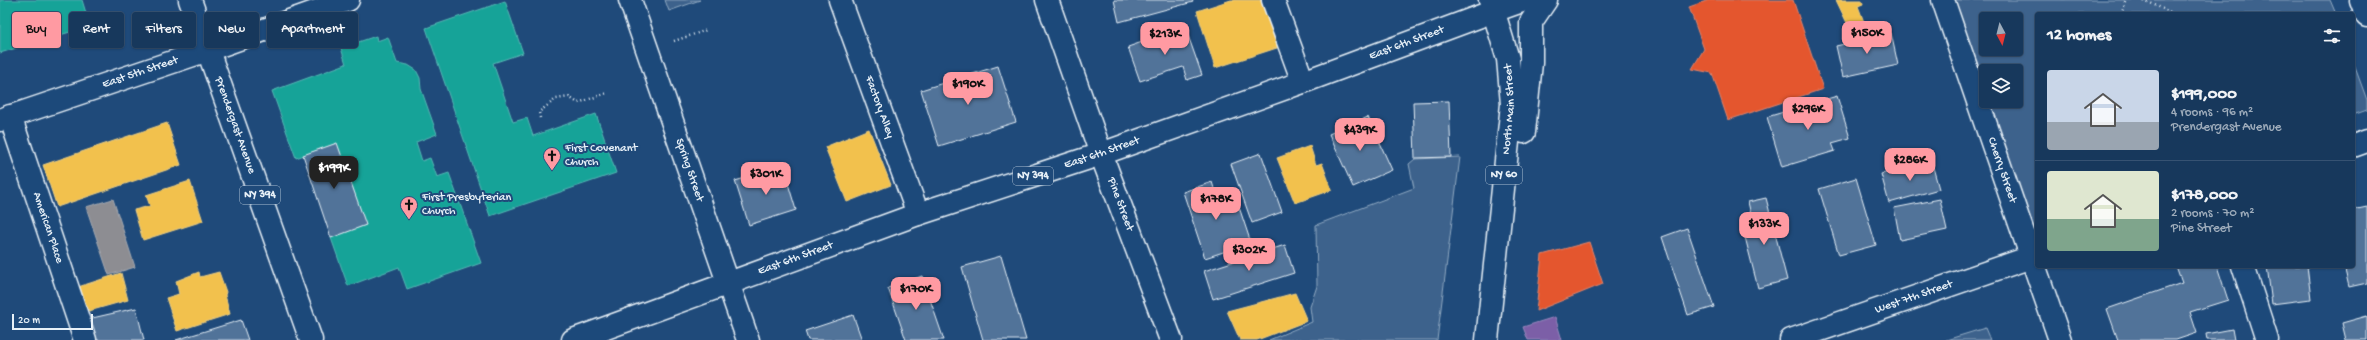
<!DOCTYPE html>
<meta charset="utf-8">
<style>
body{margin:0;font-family:"Gochi Hand",sans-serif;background:#244365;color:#f1f3f6;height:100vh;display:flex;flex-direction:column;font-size:15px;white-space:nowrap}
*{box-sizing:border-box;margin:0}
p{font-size:13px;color:#9eacbb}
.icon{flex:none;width:22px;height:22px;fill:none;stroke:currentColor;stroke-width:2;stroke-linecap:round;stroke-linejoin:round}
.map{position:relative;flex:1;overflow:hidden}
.drawer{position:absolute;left:2035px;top:12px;width:320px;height:256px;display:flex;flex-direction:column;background:#17385c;border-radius:4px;box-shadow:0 1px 3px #0004,0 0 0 1px #365272}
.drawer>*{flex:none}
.guide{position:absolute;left:12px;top:12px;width:380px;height:36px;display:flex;gap:8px}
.needle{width:26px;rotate:173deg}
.fabs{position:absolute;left:1979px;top:12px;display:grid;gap:8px}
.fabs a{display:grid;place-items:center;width:44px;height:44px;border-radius:4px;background:#17385c;box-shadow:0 1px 3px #0004,0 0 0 1px #365272;font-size:20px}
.scale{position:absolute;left:12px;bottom:10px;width:81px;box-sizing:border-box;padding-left:4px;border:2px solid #e8f1f8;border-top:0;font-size:11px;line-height:14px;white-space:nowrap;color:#e8f1f8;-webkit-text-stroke:3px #1f4a7a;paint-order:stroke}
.price{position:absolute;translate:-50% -34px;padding:0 9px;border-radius:8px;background:#ff9aa2;color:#111;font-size:13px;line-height:26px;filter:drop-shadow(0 1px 2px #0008)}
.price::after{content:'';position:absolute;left:50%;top:24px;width:12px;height:9px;margin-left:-6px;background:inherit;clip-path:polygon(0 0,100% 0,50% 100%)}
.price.active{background:#222;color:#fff}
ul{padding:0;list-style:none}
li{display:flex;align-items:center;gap:12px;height:100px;padding:0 12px}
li+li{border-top:1px solid #365272}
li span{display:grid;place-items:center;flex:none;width:112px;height:80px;border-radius:4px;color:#555}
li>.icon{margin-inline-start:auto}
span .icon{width:48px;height:48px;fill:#fffc;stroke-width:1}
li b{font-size:17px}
h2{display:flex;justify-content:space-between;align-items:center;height:48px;padding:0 12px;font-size:17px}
.chip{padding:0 14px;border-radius:4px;background:#17385c;box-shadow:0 1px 3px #0004,0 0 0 1px #365272;font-size:14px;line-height:36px}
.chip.active{background:#ff9aa2;color:#111}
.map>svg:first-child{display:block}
.green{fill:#3c628c;stroke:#92aac2;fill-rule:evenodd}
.homes{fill:#f2c14e;stroke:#efcf81}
.shops{fill:#e4572e;stroke:#e5856b}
.offices{fill:#7b5ea7;stroke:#9c8abf}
.public{fill:#17a398;stroke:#56bab5}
.industry{fill:#8d8d92;stroke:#a8abb1}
.building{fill:#517399;stroke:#e8f1f8}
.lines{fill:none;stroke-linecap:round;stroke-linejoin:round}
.minor-casing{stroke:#e8f1f8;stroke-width:25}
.major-casing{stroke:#e8f1f8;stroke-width:25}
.highway-casing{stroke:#e8f1f8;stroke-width:25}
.path{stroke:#e8f1f8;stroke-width:2.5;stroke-dasharray:1 3;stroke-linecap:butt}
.minor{stroke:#1f4a7a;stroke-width:22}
.major{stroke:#1f4a7a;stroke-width:22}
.highway{stroke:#1f4a7a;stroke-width:22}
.labels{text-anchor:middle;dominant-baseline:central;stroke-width:4;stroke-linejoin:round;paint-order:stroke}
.shield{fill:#1f4a7a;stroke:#acbfd2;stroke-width:1}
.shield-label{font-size:11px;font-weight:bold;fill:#e8f1f8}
.street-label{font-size:12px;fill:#e8f1f8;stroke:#1f4a7a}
.poi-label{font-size:12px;fill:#e8f1f8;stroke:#1f4a7a;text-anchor:start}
</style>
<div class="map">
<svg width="2367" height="340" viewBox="0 0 2367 340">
<rect width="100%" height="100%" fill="#1f4a7a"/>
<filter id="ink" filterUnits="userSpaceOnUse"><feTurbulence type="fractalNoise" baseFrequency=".025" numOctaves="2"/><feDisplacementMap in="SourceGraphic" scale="8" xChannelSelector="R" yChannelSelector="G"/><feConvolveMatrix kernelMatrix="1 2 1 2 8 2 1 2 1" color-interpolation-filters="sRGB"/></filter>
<g filter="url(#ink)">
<path class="green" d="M665,0H700L669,11Z
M1946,0H2330L2336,14H2037V232L2035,233L2025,229ZM1986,19H2016V49H1986ZM1986,71H2016V101H1986Z
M2353,62L2367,100V110L2353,115Z
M1460,157L1437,340H1269L1312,322L1310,307L1317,286L1316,225L1414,188L1409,164L1415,159Z
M1985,328L1990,340H1946Z"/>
<path class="homes" d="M1231,0H1268L1283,46L1215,68L1197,11Z
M1836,0H1862L1863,4L1858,6L1864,22L1848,25Z
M167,123L181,165L57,207L43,165Z
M869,129L891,185L847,202L825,147Z
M1310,146L1316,165L1322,163L1332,190L1295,203L1277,158Z
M190,181L203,221L143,240L134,210L150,206L146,195Z
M199,272L200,277L219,272L226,292L225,295L230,314L177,331L166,298L179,294L176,281Z
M121,273L128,300L89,311L78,287Z
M1295,293L1307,321L1257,340H1240L1227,311Z"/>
<path class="shops" d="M1709,0H1793L1823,89L1728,120L1712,73L1692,69L1704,49L1689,7Z
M1589,242L1603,284L1536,311L1542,255Z"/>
<path class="offices" d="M1555,317L1562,340H1528L1523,327Z"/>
<path class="public" d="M0,0H82L90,26L0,53Z
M505,1L523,53L493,63L513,122L527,118L533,136L596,114L616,173L490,216L426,28Z
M376,36L377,41L388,37L397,63L408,65L416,70L420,78L421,89L437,134L416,142L422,161L430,158L437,177L449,173L481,263L407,289L399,267L348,286L331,238L366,225L337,143L296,158L272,91L346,64L341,48Z"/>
<path class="industry" d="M113,199L135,267L109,275L86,207Z"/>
<path class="building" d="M1114,0H1192L1193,2L1119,22Z
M1185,27L1202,75L1187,80L1183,67L1140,81L1128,47Z
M1891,33L1898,65L1843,77L1836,46Z
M998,66L1016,122L939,146L921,90Z
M1837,96L1850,138L1832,143L1835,151L1782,167L1767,117Z
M1449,101L1451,157L1415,158L1413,102Z
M1368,117L1392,170L1353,187L1329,134Z
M337,143L366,225L331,238L303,155Z
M1261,153L1282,212L1252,223L1231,164Z
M1931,160L1939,189L1889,203L1881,174Z
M783,167L796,210L749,225L735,181Z
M1856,178L1876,245L1839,255L1819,189Z
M1212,182L1218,201L1235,195L1251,243L1205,258L1183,192Z
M1766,198L1787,280L1758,288L1744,233L1755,231L1748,202Z
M1940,199L1947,230L1900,240L1894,208Z
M2367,207V283L2349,287L2344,266H2353V210Z
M1687,228L1714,307L1688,315L1662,237Z
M1285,245L1294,273L1213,299L1204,271Z
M1001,256L1026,340H983L962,267Z
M2176,266H2217L2228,300L2190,312L2197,333L2176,340H2118L2107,309L2182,283Z
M2267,266H2307L2311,299L2272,304Z
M922,276L944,340H906L888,288Z
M136,308L144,340H93L88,319Z
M853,315L862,340H808L805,331Z
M2367,316V340H2346L2342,323Z
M241,320L248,340H176Z
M2232,329L2234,340H2207L2206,334Z"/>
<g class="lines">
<defs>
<g id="minor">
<path id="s1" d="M630,0L748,340"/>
<path id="s2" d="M840,0L918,214"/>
<path id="s3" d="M1047,0L1101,154L1171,340"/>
<path d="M1273,0L1303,82"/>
<path id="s4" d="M1943,0L2060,340"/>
<path id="s5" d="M10,116L85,340"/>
<path id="s6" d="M0,120L208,50"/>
<path d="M2353,146L2367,141"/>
<path d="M2243,266L2267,340"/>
<path id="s7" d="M1791,340L2037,255"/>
</g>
<g id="major">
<path id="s8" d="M190,0L311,340"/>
<path d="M2361,0L2367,16"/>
<path d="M208,50L348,0"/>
<path id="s9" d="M573,340L918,214L1101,154L1303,82L1494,11"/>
</g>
<g id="highway">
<path d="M1494,11L1525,0"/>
<path d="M1524,132L1531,63V22L1546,0"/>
<path id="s10" d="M1487,340L1512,104L1508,59L1490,0"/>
</g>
</defs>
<use href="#minor" class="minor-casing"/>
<use href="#major" class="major-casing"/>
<use href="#highway" class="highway-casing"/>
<path class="path" d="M2144,0L2174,14
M2121,14L2127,0
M674,41L707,30
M2353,98L2355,99
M540,118L539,112L556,99L569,97L578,103L607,93"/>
<use href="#minor" class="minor"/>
<use href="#major" class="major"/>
<use href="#highway" class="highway"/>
</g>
</g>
<defs>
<symbol id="church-pin" viewBox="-11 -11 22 30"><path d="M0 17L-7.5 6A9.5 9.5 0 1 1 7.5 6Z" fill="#ff9aa2" stroke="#1f4a7a"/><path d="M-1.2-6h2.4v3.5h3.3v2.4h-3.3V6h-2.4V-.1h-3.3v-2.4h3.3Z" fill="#111"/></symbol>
</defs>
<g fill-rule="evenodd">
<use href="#church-pin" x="542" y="146" width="20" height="27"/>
<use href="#church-pin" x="399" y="195" width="20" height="27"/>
</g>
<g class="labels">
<g class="shield">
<rect x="1486" y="166" width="36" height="18" rx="3"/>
<rect x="1013" y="167" width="40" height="18" rx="3"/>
<rect x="240" y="186" width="40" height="18" rx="3"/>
</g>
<g class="shield-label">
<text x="1504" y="175">NY 60</text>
<text x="1033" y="176">NY 394</text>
<text x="260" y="195">NY 394</text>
</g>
<g class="street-label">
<text stroke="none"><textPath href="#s9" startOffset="885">East 6th Street</textPath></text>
<text stroke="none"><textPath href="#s6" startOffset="148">East 5th Street</textPath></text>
<text stroke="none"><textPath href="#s2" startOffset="114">Factory Alley</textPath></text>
<text stroke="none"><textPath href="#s10" startOffset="232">North Main Street</textPath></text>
<text stroke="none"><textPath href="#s8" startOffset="133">Prendergast Avenue</textPath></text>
<text stroke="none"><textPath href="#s9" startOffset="561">East 6th Street</textPath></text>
<text stroke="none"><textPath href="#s1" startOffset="180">Spring Street</textPath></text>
<text stroke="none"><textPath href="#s4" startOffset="180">Cherry Street</textPath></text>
<text stroke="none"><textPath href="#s3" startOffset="217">Pine Street</textPath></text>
<text stroke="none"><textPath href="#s5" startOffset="118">American Place</textPath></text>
<text stroke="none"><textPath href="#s9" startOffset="237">East 6th Street</textPath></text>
<text stroke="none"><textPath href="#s7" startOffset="130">West 7th Street</textPath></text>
</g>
<g class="poi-label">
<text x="565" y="149">First Covenant<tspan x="565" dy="14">Church</tspan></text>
<text x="422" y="198">First Presbyterian<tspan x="422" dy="14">Church</tspan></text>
</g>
</g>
</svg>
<div class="fabs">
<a><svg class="needle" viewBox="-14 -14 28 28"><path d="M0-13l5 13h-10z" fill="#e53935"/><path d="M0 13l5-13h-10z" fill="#9eacbb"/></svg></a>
<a><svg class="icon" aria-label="layers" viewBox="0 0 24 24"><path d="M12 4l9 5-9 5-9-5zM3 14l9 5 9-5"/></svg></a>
</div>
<div class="scale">20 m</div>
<b class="price" style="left:1867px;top:55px">$150K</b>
<b class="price" style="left:1165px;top:56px">$213K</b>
<b class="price" style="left:968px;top:106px">$190K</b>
<b class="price" style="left:1808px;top:131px">$296K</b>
<b class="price" style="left:1360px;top:152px">$439K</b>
<b class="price" style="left:1910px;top:182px">$286K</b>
<b class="price active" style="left:334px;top:190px">$199K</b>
<b class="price" style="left:766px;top:196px">$301K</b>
<b class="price" style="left:1216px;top:221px">$178K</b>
<b class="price" style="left:1764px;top:246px">$133K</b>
<b class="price" style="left:1249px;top:272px">$302K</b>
<b class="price" style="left:916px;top:311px">$170K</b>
<div class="guide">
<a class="chip active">Buy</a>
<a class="chip">Rent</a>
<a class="chip">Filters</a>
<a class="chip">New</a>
<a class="chip">Apartment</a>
</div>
<section class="drawer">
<h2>12 homes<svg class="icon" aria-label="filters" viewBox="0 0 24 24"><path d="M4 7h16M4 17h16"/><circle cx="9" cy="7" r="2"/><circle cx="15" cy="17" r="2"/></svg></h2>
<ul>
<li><span style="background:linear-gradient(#c9d6e8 65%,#9aa5b1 0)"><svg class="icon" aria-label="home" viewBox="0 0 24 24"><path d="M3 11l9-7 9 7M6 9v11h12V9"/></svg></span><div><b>$199,000</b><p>4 rooms · 96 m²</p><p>Prendergast Avenue</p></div></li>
<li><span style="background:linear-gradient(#dfe7d0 60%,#7fa58c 0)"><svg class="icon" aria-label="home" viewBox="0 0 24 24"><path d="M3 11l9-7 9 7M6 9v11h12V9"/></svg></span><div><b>$178,000</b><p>2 rooms · 70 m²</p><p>Pine Street</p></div></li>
</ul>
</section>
</div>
